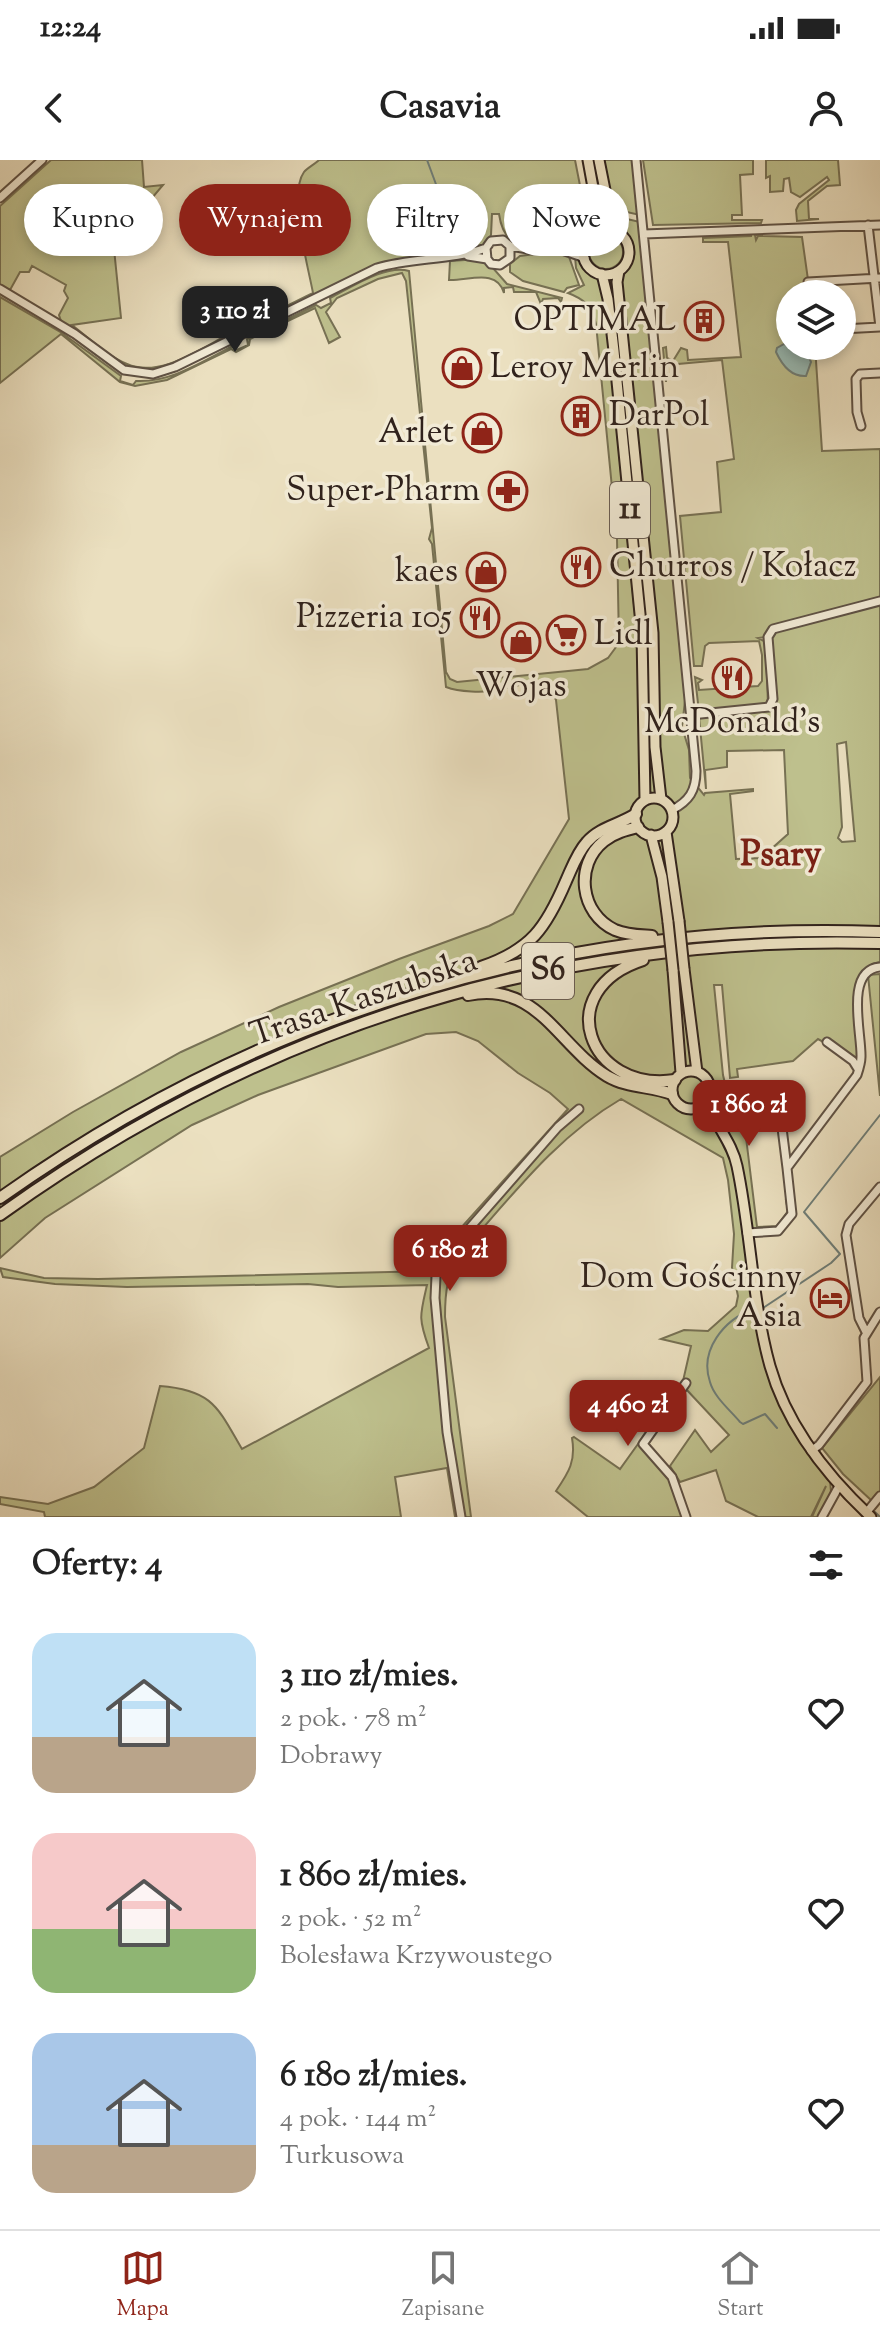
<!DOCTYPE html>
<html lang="pl">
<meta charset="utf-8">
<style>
body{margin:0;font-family:"Sorts Mill Goudy",serif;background:#f2f2f2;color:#222;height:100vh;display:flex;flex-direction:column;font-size:30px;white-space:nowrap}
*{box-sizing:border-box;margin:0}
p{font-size:26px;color:#767676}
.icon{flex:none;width:44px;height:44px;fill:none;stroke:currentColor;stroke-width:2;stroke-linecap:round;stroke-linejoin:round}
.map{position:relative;height:1357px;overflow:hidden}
.drawer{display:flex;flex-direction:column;background:#fff;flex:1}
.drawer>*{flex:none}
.top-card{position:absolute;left:24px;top:24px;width:832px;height:72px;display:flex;gap:16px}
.controls{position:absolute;left:776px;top:120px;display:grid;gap:16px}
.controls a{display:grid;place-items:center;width:80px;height:80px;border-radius:50%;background:#fff;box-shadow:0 4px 12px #0003;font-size:40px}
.price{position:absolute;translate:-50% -68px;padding:0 18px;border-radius:16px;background:#8f2418;color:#fff;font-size:26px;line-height:52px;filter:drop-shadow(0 2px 4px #0008)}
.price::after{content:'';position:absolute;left:50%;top:48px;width:24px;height:18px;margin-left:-12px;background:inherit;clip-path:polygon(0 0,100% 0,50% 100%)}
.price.selected{background:#222;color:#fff}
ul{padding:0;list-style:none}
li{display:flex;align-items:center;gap:24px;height:200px;padding:0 32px}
li span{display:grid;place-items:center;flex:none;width:224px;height:160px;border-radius:24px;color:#555}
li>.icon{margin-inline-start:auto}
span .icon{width:96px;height:96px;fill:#fffc;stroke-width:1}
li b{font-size:34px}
h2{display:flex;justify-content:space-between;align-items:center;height:96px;padding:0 32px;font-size:34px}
.pill{padding:0 28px;border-radius:36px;background:#fff;box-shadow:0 4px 12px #0003;font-size:28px;line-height:72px}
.pill.selected{background:#8f2418;color:#fff}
.status{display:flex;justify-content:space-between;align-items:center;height:56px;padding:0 40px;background:#fff;direction:ltr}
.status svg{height:22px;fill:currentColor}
header{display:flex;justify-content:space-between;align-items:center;height:104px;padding:0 32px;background:#fff;font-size:36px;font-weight:700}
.menu{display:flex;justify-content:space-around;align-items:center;height:112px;border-top:2px solid #e0e0e0;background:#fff;font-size:22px;color:#767676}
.menu a{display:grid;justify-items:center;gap:4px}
.menu .selected{color:#8f2418}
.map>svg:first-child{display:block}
.green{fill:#bec08d;stroke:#777154;stroke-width:2;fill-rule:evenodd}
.water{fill:#99bcb6;stroke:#6f7e78;stroke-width:2}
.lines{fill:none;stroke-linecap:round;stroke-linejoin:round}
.stream{stroke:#6f7e78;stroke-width:2}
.minor-casing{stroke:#5f5245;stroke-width:11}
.major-casing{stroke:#30221c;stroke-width:13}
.highway-casing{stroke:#30221c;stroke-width:14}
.minor{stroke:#f2ebd6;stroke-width:7}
.major{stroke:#ebe0c0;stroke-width:9}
.highway{stroke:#ebe0c0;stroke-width:10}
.major-bridge-casing{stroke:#30221c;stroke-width:13;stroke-linecap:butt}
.major-bridge{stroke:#ebe0c0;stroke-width:9}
.labels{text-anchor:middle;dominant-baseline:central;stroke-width:7;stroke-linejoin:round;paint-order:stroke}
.shield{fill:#f2ebd6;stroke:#6a5e54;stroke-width:2}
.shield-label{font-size:32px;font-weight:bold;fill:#30221c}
.poi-label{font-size:34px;fill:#30221c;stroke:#f2ebd6;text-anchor:end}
.street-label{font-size:34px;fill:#30221c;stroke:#f2ebd6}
.neighbourhood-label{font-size:36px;font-weight:bold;fill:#7a1f14;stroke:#f2ebd6}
</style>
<div class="status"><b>12:24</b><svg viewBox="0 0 49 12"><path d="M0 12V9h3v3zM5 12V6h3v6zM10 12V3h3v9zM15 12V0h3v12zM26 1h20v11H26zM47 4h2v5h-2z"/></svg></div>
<header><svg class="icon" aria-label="back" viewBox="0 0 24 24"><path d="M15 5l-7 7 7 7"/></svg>Casavia<svg class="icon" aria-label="person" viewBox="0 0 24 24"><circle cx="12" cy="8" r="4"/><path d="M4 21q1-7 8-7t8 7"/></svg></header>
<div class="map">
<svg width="880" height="1357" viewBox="0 0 880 1357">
<rect width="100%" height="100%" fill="#ebe0c0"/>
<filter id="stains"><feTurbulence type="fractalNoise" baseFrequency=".0025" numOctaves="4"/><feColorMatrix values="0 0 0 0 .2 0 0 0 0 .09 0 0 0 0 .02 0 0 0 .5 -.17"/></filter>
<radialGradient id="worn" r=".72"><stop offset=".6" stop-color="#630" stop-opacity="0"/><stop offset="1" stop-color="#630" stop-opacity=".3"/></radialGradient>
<path class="green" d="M51,0H142L144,27L163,25L146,45V53L111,59L121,158L72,165C89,178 107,196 127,204C160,219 203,187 231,173V175C204,194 152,221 121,205C100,194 81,175 61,161L59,155L68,138L64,131L66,125L32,106L29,112H20L10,130L0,126V46Z
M319,0H575L586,56L568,84C535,86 505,96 499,54H492L491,75L483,86L458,93L389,102L241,171L238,170L313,133C308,106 288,34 304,12C307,8 315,4 319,0Z
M603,0H633L640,55L613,49Z
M643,0H753V14L740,15L742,55H732V60H762L761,63L653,65Z
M766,0H838L840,25L827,26L808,41L809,59H819L797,61L796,50L799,44L829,20L827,17L800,37L791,32L789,18L784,19L783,31L770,32V16L766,18Z
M614,56L640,62L686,532L682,567L689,590L690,618L704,635L705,633L753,629V631L730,634L736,699L761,698L788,674L784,590L727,591V607L705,610L706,629L699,557L776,550L770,476L775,472L880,444V802L872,804L863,814L858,901L818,879L793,901L737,909L738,917L730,918L722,825H714L723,915L728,936L725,948L729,953H743L757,1067L777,1066L788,1051L786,1040H789V1053L777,1068L753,1069L750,1067L743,1018L753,1149L768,1211L830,1320L831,1332L819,1357H812L826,1326L811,1357H758L726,1341L716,1310L680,1322L670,1306L695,1270L711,1292L729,1275L685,1228L687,1224L683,1221L691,1186L661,1179L684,1170L708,1171L736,1146L738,1136L732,1108L734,1074L728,1020L723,998L621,939C556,977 511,1037 462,1092C447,1114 445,1131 445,1157L471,1357H455L447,1308L395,1317L401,1357H45L44,1352L0,1344V1337L48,1344L94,1327L144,1288L160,1226C213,1230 218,1248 242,1289L429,1188C418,1158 420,1155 427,1125L338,1127L308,1124L127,1127L55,1124L3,1117L0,1108L44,1118L98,1119L431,1111L458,1071L568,949L550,933L518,913L478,881L456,872L426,874L258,935L192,965L45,1058L0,1098V997L73,952L181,892L279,847L399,799L489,766L513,754L569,659L556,540C554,536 552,531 549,528C537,518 511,527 498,530C483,533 459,532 446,527L432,384L429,379L432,368L406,121L402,113L378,119L337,138L326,152L340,177L329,183L315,148L250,179L249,185L236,192L231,189L167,220L135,226L120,222L61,174L0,223V137L62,173L121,216L120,221L133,225L136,221C171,223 203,201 233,186L237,190L248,185L247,179L316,145L321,148L331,143L330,138C352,127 386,104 409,111L446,512L450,519L457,522L588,509L608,498L619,483L617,379L596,164C592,146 584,139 568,133L584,125L576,108L575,96L577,97C584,104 600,120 603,129L648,587L646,474L609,120H613L622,189L659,586L657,472L621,122C623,113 630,107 633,98C638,78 618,72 614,56ZM846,582L855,681L842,682L838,678L842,667L837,584Z
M749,73L763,74L755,75L756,80L758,76H763L802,77L810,134H790V186H815L822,291L880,289V438L776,466L767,477L758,478L764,481L766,487L768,546L699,552L695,517L702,520L698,523L699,530L758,526L762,521V495L759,481L709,483L705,486L702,506H694L680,356L721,352L717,302L734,299L722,200L667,205L666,222L663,188L666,187L667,198L673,201L681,188L687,190L688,200L741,197L728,82H703V78L752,76L703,77Z
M589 92a17 17 0 1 1 34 0a17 17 0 1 1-34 0Z
M550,92L568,94L579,125L567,128L564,132L523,121L510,112V104L520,96Z
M479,99L493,108L507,124L562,138L561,142L558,138L543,139L541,144L536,132H514L513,127L504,128V133C497,108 468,121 449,120L450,101Z
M880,814V936L868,815Z
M880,1217V1331L872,1341L843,1314L822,1288Z
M574,1277L620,1309L638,1284L670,1318L684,1357H588L556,1331C569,1312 576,1301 572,1278Z"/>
<path class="water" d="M784,184L806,190L811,202L806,216C791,217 782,205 776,192L777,188Z"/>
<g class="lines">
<path class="stream" d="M427,0L437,27L476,74
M763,1148L831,1103L840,1094L804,1052L880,955
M753,1149C724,1160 699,1190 710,1222C714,1237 730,1250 740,1262L743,1264L765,1254L777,1268
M875,1352L880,1357"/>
<defs>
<path id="minor" d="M636,0L696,611C696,631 689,641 672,650
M0,38L42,0
M868,65L880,167
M644,74L880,65
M510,86L534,90L585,84
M559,89L585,98
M468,96L487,99L491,104L500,105L510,98V86L503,80L491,81L486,88L487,99
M808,122L880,118
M0,129L75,174L124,210L153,214L175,207L377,108C413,97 451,101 486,88
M842,169L880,167
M861,266L857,252L856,219L860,214L880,213
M691,555L769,547L773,539L768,477L773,469L880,441
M827,882L853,901L858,909
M782,968L787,1008
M747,1073L778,1071L792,1054L787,1008L857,915C859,909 861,903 861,897C862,874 844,810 880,807
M866,1172L859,1158L846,1075L849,1064L880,1027
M811,1291L819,1285L867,1222L864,1178L880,1152
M866,1353L880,1336
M461,1357L447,1272L435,1138L436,1116L453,1087L558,967L579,949
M686,1357L672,1317L643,1284L686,1223
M822,1357L839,1326"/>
<path id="major" d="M588,0L598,55L597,71
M599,0L613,70
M583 92a23 23 0 1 1 46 0a23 23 0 1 1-46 0Z
M619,111L617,122L653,473L655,587L661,639
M602,114L608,139L614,191L642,474L645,640
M635 657a19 19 0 1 1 38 0a19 19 0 1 1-38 0Z
M666,672L679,761
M651,675L662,717L668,762
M684,809L697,912
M673,810L681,913
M672 930a19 19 0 1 1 38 0a19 19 0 1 1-38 0Z
M707,940C713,963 732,981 737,1006C751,1072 752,1141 770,1206C787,1266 826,1315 871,1357"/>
<path id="highway" d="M638,667C626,670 614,673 604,681C574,705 580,754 615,770C627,775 639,775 652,776
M643,800C550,830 588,933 675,920
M481,807C531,790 546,768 566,721C572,708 577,693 587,682C600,667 619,665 636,654
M468,835C538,821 557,885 607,916C627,928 651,926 672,934
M0,1038C260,853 561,760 880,772
M0,1055C263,866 556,774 880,783"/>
</defs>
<use href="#minor" class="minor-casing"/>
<use href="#major" class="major-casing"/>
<use href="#highway" class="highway-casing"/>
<use href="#minor" class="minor"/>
<use href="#major" class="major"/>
<use href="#highway" class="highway"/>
<defs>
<path id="major-bridge" d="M679,761L684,809
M668,762L673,810"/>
</defs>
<use href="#major-bridge" class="major-bridge-casing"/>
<use href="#major-bridge" class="major-bridge"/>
</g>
<defs>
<symbol id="building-ring" viewBox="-11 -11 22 22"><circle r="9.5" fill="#f2ebd6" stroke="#8f2418" stroke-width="1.5"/><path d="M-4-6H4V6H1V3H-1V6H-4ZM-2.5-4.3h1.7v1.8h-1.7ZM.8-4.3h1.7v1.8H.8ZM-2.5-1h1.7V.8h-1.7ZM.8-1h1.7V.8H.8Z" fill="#8f2418"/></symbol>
<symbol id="shop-ring" viewBox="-11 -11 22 22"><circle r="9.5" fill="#f2ebd6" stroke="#8f2418" stroke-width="1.5"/><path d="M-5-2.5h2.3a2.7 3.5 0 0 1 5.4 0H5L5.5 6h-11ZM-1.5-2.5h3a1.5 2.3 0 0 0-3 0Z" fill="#8f2418"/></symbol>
<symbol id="pharmacy-ring" viewBox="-11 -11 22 22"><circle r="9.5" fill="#f2ebd6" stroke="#8f2418" stroke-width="1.5"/><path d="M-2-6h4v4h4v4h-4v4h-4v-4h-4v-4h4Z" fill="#8f2418"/></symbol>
<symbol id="restaurant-ring" viewBox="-11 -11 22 22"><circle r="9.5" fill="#f2ebd6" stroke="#8f2418" stroke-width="1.5"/><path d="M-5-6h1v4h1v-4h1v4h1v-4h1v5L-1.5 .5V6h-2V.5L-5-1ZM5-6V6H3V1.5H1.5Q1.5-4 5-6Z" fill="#8f2418"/></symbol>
<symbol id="supermarket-ring" viewBox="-11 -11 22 22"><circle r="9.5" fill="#f2ebd6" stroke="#8f2418" stroke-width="1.5"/><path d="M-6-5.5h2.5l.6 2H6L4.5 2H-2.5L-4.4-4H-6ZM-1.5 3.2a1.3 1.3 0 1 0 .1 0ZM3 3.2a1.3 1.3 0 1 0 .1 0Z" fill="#8f2418"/></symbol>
<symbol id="hotel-ring" viewBox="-11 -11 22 22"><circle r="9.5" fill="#f2ebd6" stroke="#8f2418" stroke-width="1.5"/><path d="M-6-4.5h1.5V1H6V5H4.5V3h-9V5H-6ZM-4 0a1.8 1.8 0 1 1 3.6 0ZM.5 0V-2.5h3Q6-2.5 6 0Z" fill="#8f2418"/></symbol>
</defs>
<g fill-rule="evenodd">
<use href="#building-ring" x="682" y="139" width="44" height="44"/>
<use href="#shop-ring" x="440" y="186" width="44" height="44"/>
<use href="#building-ring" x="559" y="234" width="44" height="44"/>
<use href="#shop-ring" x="460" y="251" width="44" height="44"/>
<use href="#pharmacy-ring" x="486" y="309" width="44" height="44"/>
<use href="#restaurant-ring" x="559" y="385" width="44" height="44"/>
<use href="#shop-ring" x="464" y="390" width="44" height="44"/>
<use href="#restaurant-ring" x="458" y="436" width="44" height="44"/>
<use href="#supermarket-ring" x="544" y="453" width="44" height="44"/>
<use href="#shop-ring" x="499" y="460" width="44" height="44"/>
<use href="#restaurant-ring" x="710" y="496" width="44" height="44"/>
<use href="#hotel-ring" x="808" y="1116" width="44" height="44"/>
</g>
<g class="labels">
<g class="shield">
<rect x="610" y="322" width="40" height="56" rx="6"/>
<rect x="522" y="783" width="52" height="56" rx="6"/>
</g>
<g class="shield-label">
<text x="630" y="350">11</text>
<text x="548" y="811">S6</text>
</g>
<g class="poi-label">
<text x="676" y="161">OPTIMAL</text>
<text x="490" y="208" text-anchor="start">Leroy Merlin</text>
<text x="609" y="256" text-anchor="start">DarPol</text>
<text x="454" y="273">Arlet</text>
<text x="480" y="331">Super-Pharm</text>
<text x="609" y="407" text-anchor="start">Churros / Kołacz</text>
<text x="458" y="412">kaes</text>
<text x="452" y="458">Pizzeria 105</text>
<text x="594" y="475" text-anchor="start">Lidl</text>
<text x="521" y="527" text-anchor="middle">Wojas</text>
<text x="732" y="563" text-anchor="middle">McDonald's</text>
<text x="802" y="1118">Dom Gościnny<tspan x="802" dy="39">Asia</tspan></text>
</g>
<g class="street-label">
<text transform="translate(364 839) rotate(-19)">Trasa Kaszubska</text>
</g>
<g class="neighbourhood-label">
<text x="781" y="696">Psary</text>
</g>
</g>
<rect width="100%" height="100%" filter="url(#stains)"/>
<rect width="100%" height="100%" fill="url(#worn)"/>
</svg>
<div class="controls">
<a><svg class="icon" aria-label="layers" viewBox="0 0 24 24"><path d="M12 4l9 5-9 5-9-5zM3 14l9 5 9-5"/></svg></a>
</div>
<b class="price selected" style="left:235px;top:194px">3 110 zł</b>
<b class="price" style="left:749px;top:988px">1 860 zł</b>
<b class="price" style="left:450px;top:1133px">6 180 zł</b>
<b class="price" style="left:628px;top:1288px">4 460 zł</b>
<div class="top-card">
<a class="pill">Kupno</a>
<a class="pill selected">Wynajem</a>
<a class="pill">Filtry</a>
<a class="pill">Nowe</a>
</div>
</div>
<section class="drawer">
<h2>Oferty: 4<svg class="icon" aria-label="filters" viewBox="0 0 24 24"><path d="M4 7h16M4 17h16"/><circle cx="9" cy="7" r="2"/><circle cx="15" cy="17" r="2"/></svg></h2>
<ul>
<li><span style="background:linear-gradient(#bfe0f5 65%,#b9a48a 0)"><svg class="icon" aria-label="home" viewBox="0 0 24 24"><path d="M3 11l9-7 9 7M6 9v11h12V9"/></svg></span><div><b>3 110 zł/mies.</b><p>2 pok. · 78 m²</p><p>Dobrawy</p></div><svg class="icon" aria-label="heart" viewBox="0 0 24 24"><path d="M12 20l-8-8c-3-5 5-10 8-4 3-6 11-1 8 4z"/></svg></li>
<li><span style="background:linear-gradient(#f6c9c9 60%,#8fb573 0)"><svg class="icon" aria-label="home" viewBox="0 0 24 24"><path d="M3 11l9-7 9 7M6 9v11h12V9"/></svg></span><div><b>1 860 zł/mies.</b><p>2 pok. · 52 m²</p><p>Bolesława Krzywoustego</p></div><svg class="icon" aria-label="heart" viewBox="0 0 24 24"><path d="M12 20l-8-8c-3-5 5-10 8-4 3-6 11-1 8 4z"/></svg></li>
<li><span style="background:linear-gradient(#a9c7e8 70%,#b9a48a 0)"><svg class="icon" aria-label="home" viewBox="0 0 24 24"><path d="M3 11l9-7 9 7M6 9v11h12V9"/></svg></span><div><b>6 180 zł/mies.</b><p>4 pok. · 144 m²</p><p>Turkusowa</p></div><svg class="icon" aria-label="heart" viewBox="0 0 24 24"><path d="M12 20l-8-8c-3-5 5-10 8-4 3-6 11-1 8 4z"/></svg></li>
</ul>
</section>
<nav class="menu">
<a class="selected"><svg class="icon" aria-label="map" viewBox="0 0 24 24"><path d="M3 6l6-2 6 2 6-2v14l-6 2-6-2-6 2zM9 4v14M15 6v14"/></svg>Mapa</a>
<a><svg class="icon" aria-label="saved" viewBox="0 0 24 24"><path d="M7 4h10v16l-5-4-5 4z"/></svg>Zapisane</a>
<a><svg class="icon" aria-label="home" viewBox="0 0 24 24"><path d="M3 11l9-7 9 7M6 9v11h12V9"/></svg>Start</a>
</nav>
